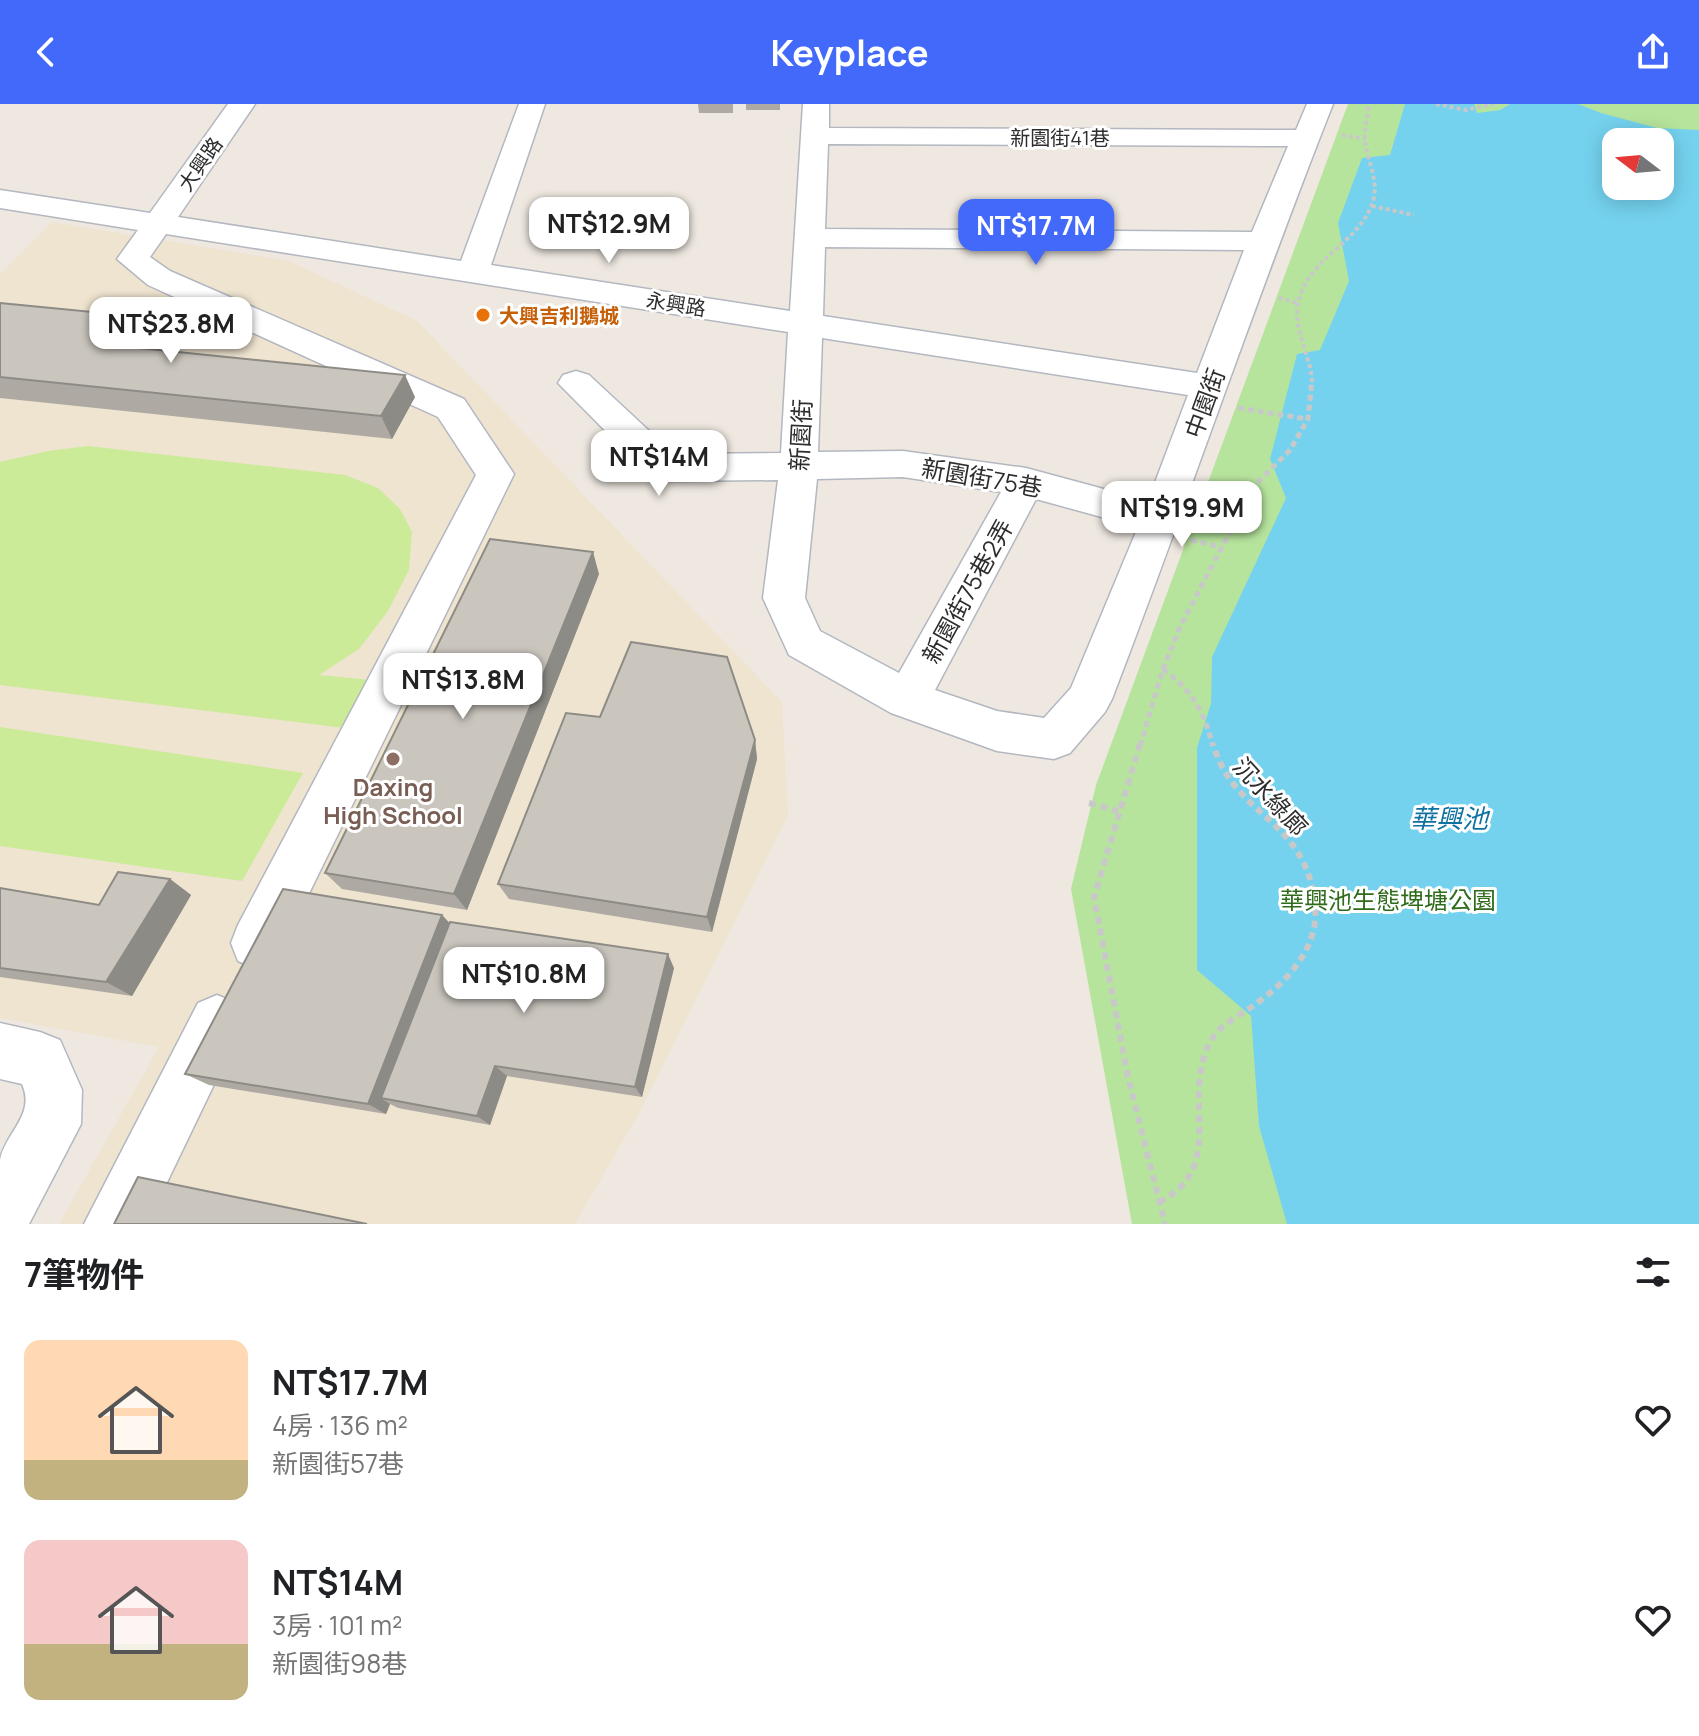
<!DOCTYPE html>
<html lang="zh-TW">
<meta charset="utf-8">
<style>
body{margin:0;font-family:Manrope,"Noto Sans TC",sans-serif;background:#f2f2f2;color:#202124;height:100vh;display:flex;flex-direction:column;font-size:30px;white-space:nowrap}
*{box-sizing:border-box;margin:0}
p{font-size:26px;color:#757577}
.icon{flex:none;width:44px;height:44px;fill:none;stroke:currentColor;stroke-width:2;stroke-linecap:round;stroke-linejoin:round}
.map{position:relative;height:1120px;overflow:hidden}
.side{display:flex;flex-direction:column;background:#fff;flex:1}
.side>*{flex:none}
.needle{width:52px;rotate:286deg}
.controls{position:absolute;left:1602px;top:24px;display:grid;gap:16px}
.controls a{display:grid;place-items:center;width:72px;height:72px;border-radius:16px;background:#fff;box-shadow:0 4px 20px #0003;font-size:40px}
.price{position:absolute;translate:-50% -68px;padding:0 18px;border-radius:16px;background:#fff;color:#222;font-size:26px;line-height:52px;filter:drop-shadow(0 2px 4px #0008)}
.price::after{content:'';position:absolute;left:50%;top:48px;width:24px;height:18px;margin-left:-12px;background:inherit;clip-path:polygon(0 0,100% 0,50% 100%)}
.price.on{background:#4269fa;color:#fff}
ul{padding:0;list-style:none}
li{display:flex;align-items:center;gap:24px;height:200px;padding:0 24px}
li span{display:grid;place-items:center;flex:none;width:224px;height:160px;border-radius:16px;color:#555}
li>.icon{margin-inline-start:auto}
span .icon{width:96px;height:96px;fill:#fffc;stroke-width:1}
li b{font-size:34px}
h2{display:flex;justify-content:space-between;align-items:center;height:96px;padding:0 24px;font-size:34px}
header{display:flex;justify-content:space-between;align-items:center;height:104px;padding:0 24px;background:#4269fa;color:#fff;font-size:36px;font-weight:700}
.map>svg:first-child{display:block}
.education{fill:#efe4d0}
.green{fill:#b7e49d;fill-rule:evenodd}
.pitch{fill:#cbeb99}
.water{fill:#74d2ef;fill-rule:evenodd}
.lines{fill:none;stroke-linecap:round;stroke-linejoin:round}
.minor-casing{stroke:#b3b7c0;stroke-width:3}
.path-far2{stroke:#c8c8c8;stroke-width:4;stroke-dasharray:4 3;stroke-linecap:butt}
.path-far1{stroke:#c8c8c8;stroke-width:5;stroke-dasharray:6 4;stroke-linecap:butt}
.path{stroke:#c8c8c8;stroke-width:6;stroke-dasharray:7 5;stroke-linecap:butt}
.minor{fill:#fff;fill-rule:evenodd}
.wall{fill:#aeaaa3}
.shaded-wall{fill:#8d8b85}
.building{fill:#cac6be;stroke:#8d8b85;stroke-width:2}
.food-dot{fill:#e8710a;stroke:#fff;stroke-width:3}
.education-dot{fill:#8d6e63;stroke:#fff;stroke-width:3}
.labels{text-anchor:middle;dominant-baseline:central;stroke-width:6;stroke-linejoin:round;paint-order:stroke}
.far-street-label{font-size:20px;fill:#2d2d2d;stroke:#fff}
.far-food-label{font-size:20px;font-weight:bold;fill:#c56008;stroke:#fff;text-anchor:start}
.street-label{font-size:24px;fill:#2d2d2d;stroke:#fff}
.education-label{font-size:24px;font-weight:bold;fill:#785e54;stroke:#fff}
.park-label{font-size:24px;fill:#2e6c1b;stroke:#fff}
.water-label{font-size:26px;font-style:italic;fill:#0e72a1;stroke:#fff}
</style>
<header><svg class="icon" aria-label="back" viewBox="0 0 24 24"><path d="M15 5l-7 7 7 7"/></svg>Keyplace<svg class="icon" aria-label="share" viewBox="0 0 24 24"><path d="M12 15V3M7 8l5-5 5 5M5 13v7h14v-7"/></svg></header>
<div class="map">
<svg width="1699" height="1120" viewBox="0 0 1699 1120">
<rect width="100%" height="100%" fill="#eee8e0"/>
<path class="education" d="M52,118L289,157L417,217L782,598L788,711L640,1007L575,1120H59L159,943L0,914V170Z"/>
<path class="green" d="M1348,0H1699V1120H1132L1071,785L1096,681ZM1616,38H1660V82H1616Z"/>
<path class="pitch" d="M88,342L345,371L378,384L400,405L412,428L409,466L388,507L359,545L319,571L372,576L344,624L0,581V358L48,347Z
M0,623L303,669L242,777L0,742Z"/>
<path class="water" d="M1405,0H1474L1477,9L1500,6L1510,0H1578L1601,9L1657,24L1699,26V1120H1287L1259,1022L1251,912L1197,866V644L1211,599L1212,553L1286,394L1270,355L1297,250L1320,246L1349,177L1338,119L1362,54L1390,51ZM1660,38V82H1616V38Z"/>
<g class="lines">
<defs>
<path id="minor" d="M228,0H255L178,113L461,157L519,0H545L491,161L790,207L803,0H829V24L1296,26L1307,0H1333C1255,197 1188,397 1112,595L1105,608L1070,649L1054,655L997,647L891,609L789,551L763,494L778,376L665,377L652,374L558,279L563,271L576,267L589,271L674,350L781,349L788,228L166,130L150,153L170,167L464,295L514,370L276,857L257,865L238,857L231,839L238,821L476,371L438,313L148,181L117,155L138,126L0,104V86L150,109ZM828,40L1288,42L1252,128L825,125ZM825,143L1244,146L1197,269L823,212ZM822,234L1188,291L1148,397L1026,364L903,347L818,348ZM903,373L1001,388L899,569L820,527L805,494L817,375ZM1036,395L1138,423L1071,584L1044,614L997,607L935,586Z
M217,891L236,899L244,918L147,1120H84L198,899Z
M0,919L40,928L60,936L82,986L81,1020L29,1120H0C0,1100 0,1076 0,1056C5,1029 36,1011 22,980L0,975Z"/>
</defs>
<use href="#minor" class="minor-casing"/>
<path class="path-far2" d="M1436,0L1466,6L1494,0
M1342,31L1365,35
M1372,102L1414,111
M1279,194L1298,199
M1312,278C1311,252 1293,226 1298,200C1306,156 1354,142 1371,103C1381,80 1368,60 1365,37C1364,25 1368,12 1369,0"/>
<path class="path-far1" d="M1238,304L1307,315
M1191,436L1221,443
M1163,565C1192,586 1204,608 1213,642
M1140,642L1163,565L1180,523L1254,382L1290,346L1308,315L1312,276"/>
<path class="path" d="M1140,640L1094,793L1128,973L1165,1120
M1089,699L1118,707
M1159,1098C1228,1064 1181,996 1209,940C1217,923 1235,914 1250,904C1284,881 1320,845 1315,801C1306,713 1235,715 1213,640"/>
<use href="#minor" class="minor"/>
</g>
<path class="wall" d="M698,0H733V9H699Z
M746,0H780V6H746Z
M0,199L159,235L151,245L415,293L392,335L0,294Z
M599,470L467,806L342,785L325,769Z
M600,613L755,636L757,655L712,828L509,795L498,780Z
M170,775L191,791L132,892L0,873V784L99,801Z
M442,811L449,819L674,864L642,993L507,972L490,1021L398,1004L390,1000L386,1010L209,981L185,970Z"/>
<path class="shaded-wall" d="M144,213L159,235L135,264L119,242Z
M405,271L415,293L392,335L381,312Z
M593,448L599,470L467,806L454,790Z
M755,636L757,655L712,828L707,813Z
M170,775L191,791L132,892L106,878Z
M442,811L456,826L381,994L390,1000L386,1010L368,1000Z
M668,850L674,864L642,993L635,983Z
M495,962L507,972L490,1021L477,1012Z"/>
<path class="building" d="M0,199L144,213L119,242L405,271L381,312L0,273Z
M490,435L593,448L454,790L325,769Z
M631,538L727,553L755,636L707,813L498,780L566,609L600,613Z
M118,768L170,775L106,878L0,864V784L99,801Z
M283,785L442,811L368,1000L185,970Z
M450,818L668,850L635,983L495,962L477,1012L381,994Z
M138,1073L367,1120H114Z"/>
<circle class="food-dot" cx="483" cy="211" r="8"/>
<circle class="education-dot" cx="393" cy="655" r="8"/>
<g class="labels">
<g class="far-street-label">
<text x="1060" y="33">新園街41巷</text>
<text transform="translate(200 60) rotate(-55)">大興路</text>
<text transform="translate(676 200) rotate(9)">永興路</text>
</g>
<g class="far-food-label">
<text x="499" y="211">大興吉利鵝城</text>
</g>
<g class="street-label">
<text transform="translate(1204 299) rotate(-70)">中園街</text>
<text transform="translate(800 331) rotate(-87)">新園街</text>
<text transform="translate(982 373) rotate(10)">新園街75巷</text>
<text transform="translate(967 487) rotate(-61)">新園街75巷2弄</text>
<text transform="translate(1271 692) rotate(47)">沉水綠廊</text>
</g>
<g class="education-label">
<text x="393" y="682">Daxing<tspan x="393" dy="28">High School</tspan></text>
</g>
<g class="park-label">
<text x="1388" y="795">華興池生態埤塘公園</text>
</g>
<g class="water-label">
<text x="1449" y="714">華興池</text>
</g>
</g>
</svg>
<div class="controls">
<a><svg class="needle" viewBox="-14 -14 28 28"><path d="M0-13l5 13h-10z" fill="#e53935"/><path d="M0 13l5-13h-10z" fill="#757577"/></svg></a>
</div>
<b class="price" style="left:609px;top:161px">NT$12.9M</b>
<b class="price on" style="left:1036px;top:163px">NT$17.7M</b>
<b class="price" style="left:171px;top:261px">NT$23.8M</b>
<b class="price" style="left:659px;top:394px">NT$14M</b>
<b class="price" style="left:1182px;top:445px">NT$19.9M</b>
<b class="price" style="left:463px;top:617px">NT$13.8M</b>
<b class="price" style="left:524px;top:911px">NT$10.8M</b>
</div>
<section class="side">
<h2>7筆物件<svg class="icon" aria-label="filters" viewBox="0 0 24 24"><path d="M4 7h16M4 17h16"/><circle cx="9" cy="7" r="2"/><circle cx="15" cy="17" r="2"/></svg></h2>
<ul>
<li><span style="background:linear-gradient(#ffd9b3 75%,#c2b280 0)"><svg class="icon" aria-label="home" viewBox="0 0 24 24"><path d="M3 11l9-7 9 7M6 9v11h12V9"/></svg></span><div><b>NT$17.7M</b><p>4房 · 136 m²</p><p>新園街57巷</p></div><svg class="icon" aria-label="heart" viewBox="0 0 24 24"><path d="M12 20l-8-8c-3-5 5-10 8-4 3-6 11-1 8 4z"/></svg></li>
<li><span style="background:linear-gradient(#f6c9c9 65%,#c2b280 0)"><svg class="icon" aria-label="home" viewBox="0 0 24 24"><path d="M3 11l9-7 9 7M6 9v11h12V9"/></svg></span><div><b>NT$14M</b><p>3房 · 101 m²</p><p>新園街98巷</p></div><svg class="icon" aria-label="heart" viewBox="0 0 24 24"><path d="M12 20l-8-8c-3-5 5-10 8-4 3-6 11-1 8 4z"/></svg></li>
</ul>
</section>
